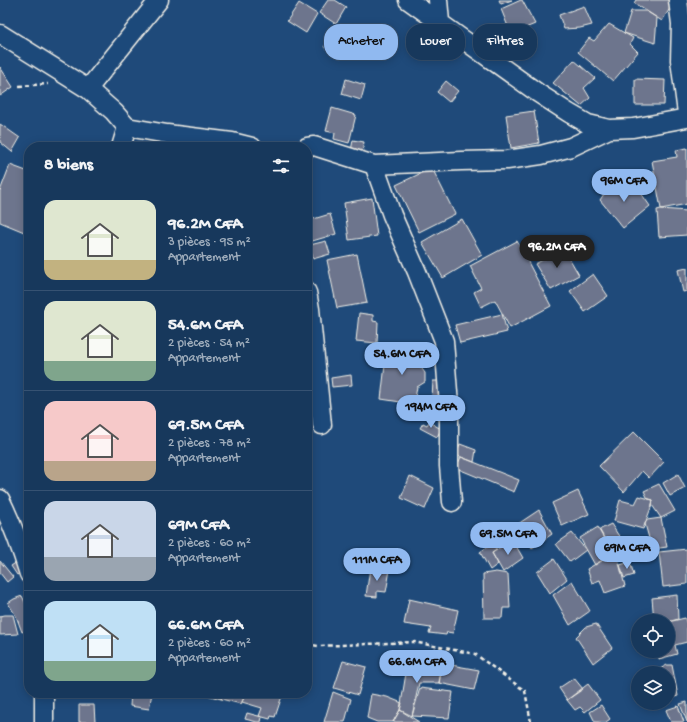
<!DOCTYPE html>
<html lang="fr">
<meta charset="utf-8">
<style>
body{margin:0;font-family:"Gochi Hand",sans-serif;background:#244365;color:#f1f3f6;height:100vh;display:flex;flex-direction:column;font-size:15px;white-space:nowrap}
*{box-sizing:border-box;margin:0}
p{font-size:13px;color:#9eacbb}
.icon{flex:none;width:22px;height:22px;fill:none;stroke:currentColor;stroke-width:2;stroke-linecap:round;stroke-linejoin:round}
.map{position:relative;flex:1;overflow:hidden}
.sheet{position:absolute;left:24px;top:142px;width:288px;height:556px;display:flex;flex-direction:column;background:#17385c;border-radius:16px;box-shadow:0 2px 10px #0003,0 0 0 1px #365272}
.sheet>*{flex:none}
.guide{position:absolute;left:324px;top:24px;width:303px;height:36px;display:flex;gap:8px}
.controls{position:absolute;left:631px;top:614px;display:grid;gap:8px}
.controls a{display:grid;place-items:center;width:44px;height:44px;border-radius:50%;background:#17385c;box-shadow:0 2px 10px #0003,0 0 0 1px #365272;font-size:20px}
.price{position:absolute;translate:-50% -34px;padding:0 9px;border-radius:14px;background:#90b9f0;color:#111;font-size:13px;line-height:26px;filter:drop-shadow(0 1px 2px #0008)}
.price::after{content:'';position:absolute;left:50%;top:24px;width:12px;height:9px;margin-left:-6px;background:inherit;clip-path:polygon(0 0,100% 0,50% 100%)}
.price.selected{background:#222;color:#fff}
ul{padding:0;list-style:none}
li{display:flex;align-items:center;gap:12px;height:100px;padding:0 20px}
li+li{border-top:1px solid #365272}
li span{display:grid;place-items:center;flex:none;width:112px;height:80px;border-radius:12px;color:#555}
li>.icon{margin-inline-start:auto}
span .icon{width:48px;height:48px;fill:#fffc;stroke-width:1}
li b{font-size:17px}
h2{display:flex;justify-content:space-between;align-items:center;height:48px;padding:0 20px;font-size:17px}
.tag{padding:0 14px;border-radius:16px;background:#17385c;box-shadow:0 2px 10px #0003,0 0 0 1px #365272;font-size:14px;line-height:36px}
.tag.selected{background:#90b9f0;color:#111}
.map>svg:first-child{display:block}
.building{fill:#6d758d;stroke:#f4f1e8}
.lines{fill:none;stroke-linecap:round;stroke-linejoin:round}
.street-casing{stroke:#f4f1e8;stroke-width:21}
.path{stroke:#f4f1e8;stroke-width:2.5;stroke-dasharray:4 3;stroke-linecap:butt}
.street{stroke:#1f4a7a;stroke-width:18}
</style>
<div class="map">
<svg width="687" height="722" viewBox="0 0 687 722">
<rect width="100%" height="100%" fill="#1f4a7a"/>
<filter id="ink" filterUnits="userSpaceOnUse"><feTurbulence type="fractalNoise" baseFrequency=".025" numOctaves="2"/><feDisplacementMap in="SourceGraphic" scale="8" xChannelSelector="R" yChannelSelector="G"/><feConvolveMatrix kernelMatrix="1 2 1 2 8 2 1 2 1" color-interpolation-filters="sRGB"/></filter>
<g filter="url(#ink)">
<path class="building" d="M328,0H335L346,7L336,24L319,13Z
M499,0H512L501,4Z
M521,0H522L535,24L511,34L501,9Z
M636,0H672L674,2L662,21L634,3Z
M299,3L317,14L306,33L287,21Z
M584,6L592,25L580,28L564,29L559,15Z
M631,11H646L657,18L655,43L624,33Z
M368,24L384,33L382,37L388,41L383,50L377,47L374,51L358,42Z
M609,24L633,38L630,44L638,52L613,81L578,52L589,38L594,41Z
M336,30L352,41L341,58L324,47Z
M574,60L595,78L584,88L590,98L581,106L553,83Z
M0,67L13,87L0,96Z
M346,79L365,85L361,100L342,94Z
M635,79L665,80L664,105H635Z
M446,81L458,91L449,102L437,92Z
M332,108L356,115L349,143L334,139L335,133L326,131Z
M534,111L539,143L511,148L506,115Z
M0,124L20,138L12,152L0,142Z
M353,140L364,142L362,153L351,151Z
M687,148V204L661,209L652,161L677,157L676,150Z
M10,165L29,172V234L0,222V191Z
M432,168L455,214L419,232L396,185Z
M614,179L626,193L636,186L650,206L623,228L600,200Z
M372,198L377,236L349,240L344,203Z
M661,209L687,211V235L659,237L657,210Z
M330,214L336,234L309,242L307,236V221Z
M462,219L482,255L443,278L422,242Z
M326,241L330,254L313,259L310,245Z
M517,241L551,306L510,328L495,300L481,307L474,292L481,288L470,266Z
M564,249L579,275L551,290L535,264Z
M357,254L367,303L337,308L327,260Z
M687,268V291L683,292L678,270Z
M593,274L608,296L585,312L570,291Z
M359,313L373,315V321L378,322L377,343L356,341Z
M502,314L507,332L460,343L455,325Z
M387,348L417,350V362L425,373V382L417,387L414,404L381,399Z
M351,375L352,385L332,387L331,378Z
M433,381H440L439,398H432Z
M429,422L441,429L437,437L420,428L423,423L427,425Z
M634,432L664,462L649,478L642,471L624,492L599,466Z
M460,444L476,450L474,462L456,455Z
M461,457L519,480L514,492L456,468Z
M678,474L685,488L670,496L663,483Z
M410,476L434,488L425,509L401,498Z
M659,484L675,511L661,518L652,505L653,500L648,499L644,491Z
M578,491L589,514L562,526L552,503Z
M639,496L653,500L652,505L643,529L614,521L620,500L635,504Z
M539,510L552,534L532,548L518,524Z
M661,518L667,547L652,549L645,524L647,520Z
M611,524L626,547L613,554L599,530Z
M598,527L613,554L595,565L580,538Z
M572,533L586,550L570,562L556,544Z
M512,539L523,558L503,572L492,553Z
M493,543L497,550L492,553L498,564L490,570L480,552Z
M687,549V584L663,587L659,552Z
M617,555L625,586L605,593L600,580L592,583L587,569L606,558Z
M554,559L567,579L550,593L537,572Z
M0,561L13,577L7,582L0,573Z
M17,562L23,571L17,575L11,566Z
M630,562L634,575L624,578L620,565Z
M370,568L390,570L386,592L377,591V597L366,596Z
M496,572L508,574L510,608H503L502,618H484L483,574Z
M572,581L590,611L570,625L553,595Z
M677,595L678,619L668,622V621H654L652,598Z
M22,596L29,610V629L22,632L16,616L8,603L14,599Z
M409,599L458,610L453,633L447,632L446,635L429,633L431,628L404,624Z
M5,615H13L18,634L0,635V616Z
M685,618L687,625V642L675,645L677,654L659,659L657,651H668V622Z
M596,624L612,648L593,663L576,637L586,627Z
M343,661L366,667L358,695L334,688Z
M451,665L479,670L474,690L439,683L442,666L450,668Z
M667,665H672L678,696L668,699V673H657L656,671Z
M442,666L439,683H419L412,716L400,710L407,667Z
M574,678L583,689L567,700L559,688Z
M588,684L600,700L585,712L580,707L575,710L567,700Z
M420,688L453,692L449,718L412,716Z
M333,692L351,699L345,722H324Z
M131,693H152L149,709L130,706Z
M204,693H223L221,699L203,694Z
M223,693H246L241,704L221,699Z
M246,693H283L275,717L271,716L270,719L259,716L262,708L242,702Z
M371,694L387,697L402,703L400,710L393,722H377L367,718Z
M687,702V722L680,704Z
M79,705H94L95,722H79Z
M601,705L610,719L606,722H595L590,712Z
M678,706L684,722H671L666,710Z
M400,710L419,722H393Z
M247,713L262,717L261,722H257L245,719Z"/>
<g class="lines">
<defs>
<path id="street" d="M408,0L538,93L569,113L588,124L609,129L633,128L687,118
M438,0L440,22
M678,0L681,24L680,60L687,113
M0,34L88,89L114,112L127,127
M88,89L159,0
M121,147L127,127L167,134L232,142L252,147
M307,147L314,146L374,165L461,161L507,160L541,155L571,147L609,129
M374,165L392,215L417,272L444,341L449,405V466L452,502
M307,292L310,309L322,425
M0,499C12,523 21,548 29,574
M44,693V722"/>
</defs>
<use href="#street" class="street-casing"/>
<path class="path" d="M19,86L48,84
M307,644L318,646L414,642L475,654L525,691L531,722"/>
<use href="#street" class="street"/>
</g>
</g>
</svg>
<div class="controls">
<a><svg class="icon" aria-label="locate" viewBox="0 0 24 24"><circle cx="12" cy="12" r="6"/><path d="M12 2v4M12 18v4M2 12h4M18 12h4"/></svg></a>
<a><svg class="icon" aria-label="layers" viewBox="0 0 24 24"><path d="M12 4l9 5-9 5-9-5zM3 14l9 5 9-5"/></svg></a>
</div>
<b class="price" style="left:624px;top:203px">96M CFA</b>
<b class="price selected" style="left:557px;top:269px">96.2M CFA</b>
<b class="price" style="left:402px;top:376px">54.6M CFA</b>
<b class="price" style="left:431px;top:429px">194M CFA</b>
<b class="price" style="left:508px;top:556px">69.5M CFA</b>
<b class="price" style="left:627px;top:570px">69M CFA</b>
<b class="price" style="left:377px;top:582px">111M CFA</b>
<b class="price" style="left:417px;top:684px">66.6M CFA</b>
<div class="guide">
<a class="tag selected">Acheter</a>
<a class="tag">Louer</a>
<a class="tag">Filtres</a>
</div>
<section class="sheet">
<h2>8 biens<svg class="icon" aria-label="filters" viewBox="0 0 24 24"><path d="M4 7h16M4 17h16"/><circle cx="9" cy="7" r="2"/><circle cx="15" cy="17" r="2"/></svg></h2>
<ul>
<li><span style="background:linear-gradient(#dfe7d0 75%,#c2b280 0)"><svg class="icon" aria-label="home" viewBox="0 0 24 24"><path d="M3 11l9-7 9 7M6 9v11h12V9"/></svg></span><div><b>96.2M CFA</b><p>3 pièces · 95 m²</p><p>Appartement</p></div></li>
<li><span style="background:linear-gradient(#dfe7d0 75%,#7fa58c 0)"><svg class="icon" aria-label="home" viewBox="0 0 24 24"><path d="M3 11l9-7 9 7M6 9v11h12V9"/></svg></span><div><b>54.6M CFA</b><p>2 pièces · 54 m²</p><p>Appartement</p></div></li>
<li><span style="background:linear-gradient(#f6c9c9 75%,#b9a48a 0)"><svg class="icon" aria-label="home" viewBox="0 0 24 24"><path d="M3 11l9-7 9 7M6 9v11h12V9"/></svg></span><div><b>69.5M CFA</b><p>2 pièces · 78 m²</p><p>Appartement</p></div></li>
<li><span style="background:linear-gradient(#c9d6e8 70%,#9aa5b1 0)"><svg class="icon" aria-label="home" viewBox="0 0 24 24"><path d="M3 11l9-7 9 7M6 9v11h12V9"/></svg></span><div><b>69M CFA</b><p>2 pièces · 60 m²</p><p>Appartement</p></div></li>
<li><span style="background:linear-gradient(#bfe0f5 75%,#7fa58c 0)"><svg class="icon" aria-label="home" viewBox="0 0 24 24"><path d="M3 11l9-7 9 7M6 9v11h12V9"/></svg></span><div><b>66.6M CFA</b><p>2 pièces · 60 m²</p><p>Appartement</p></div></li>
</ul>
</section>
</div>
